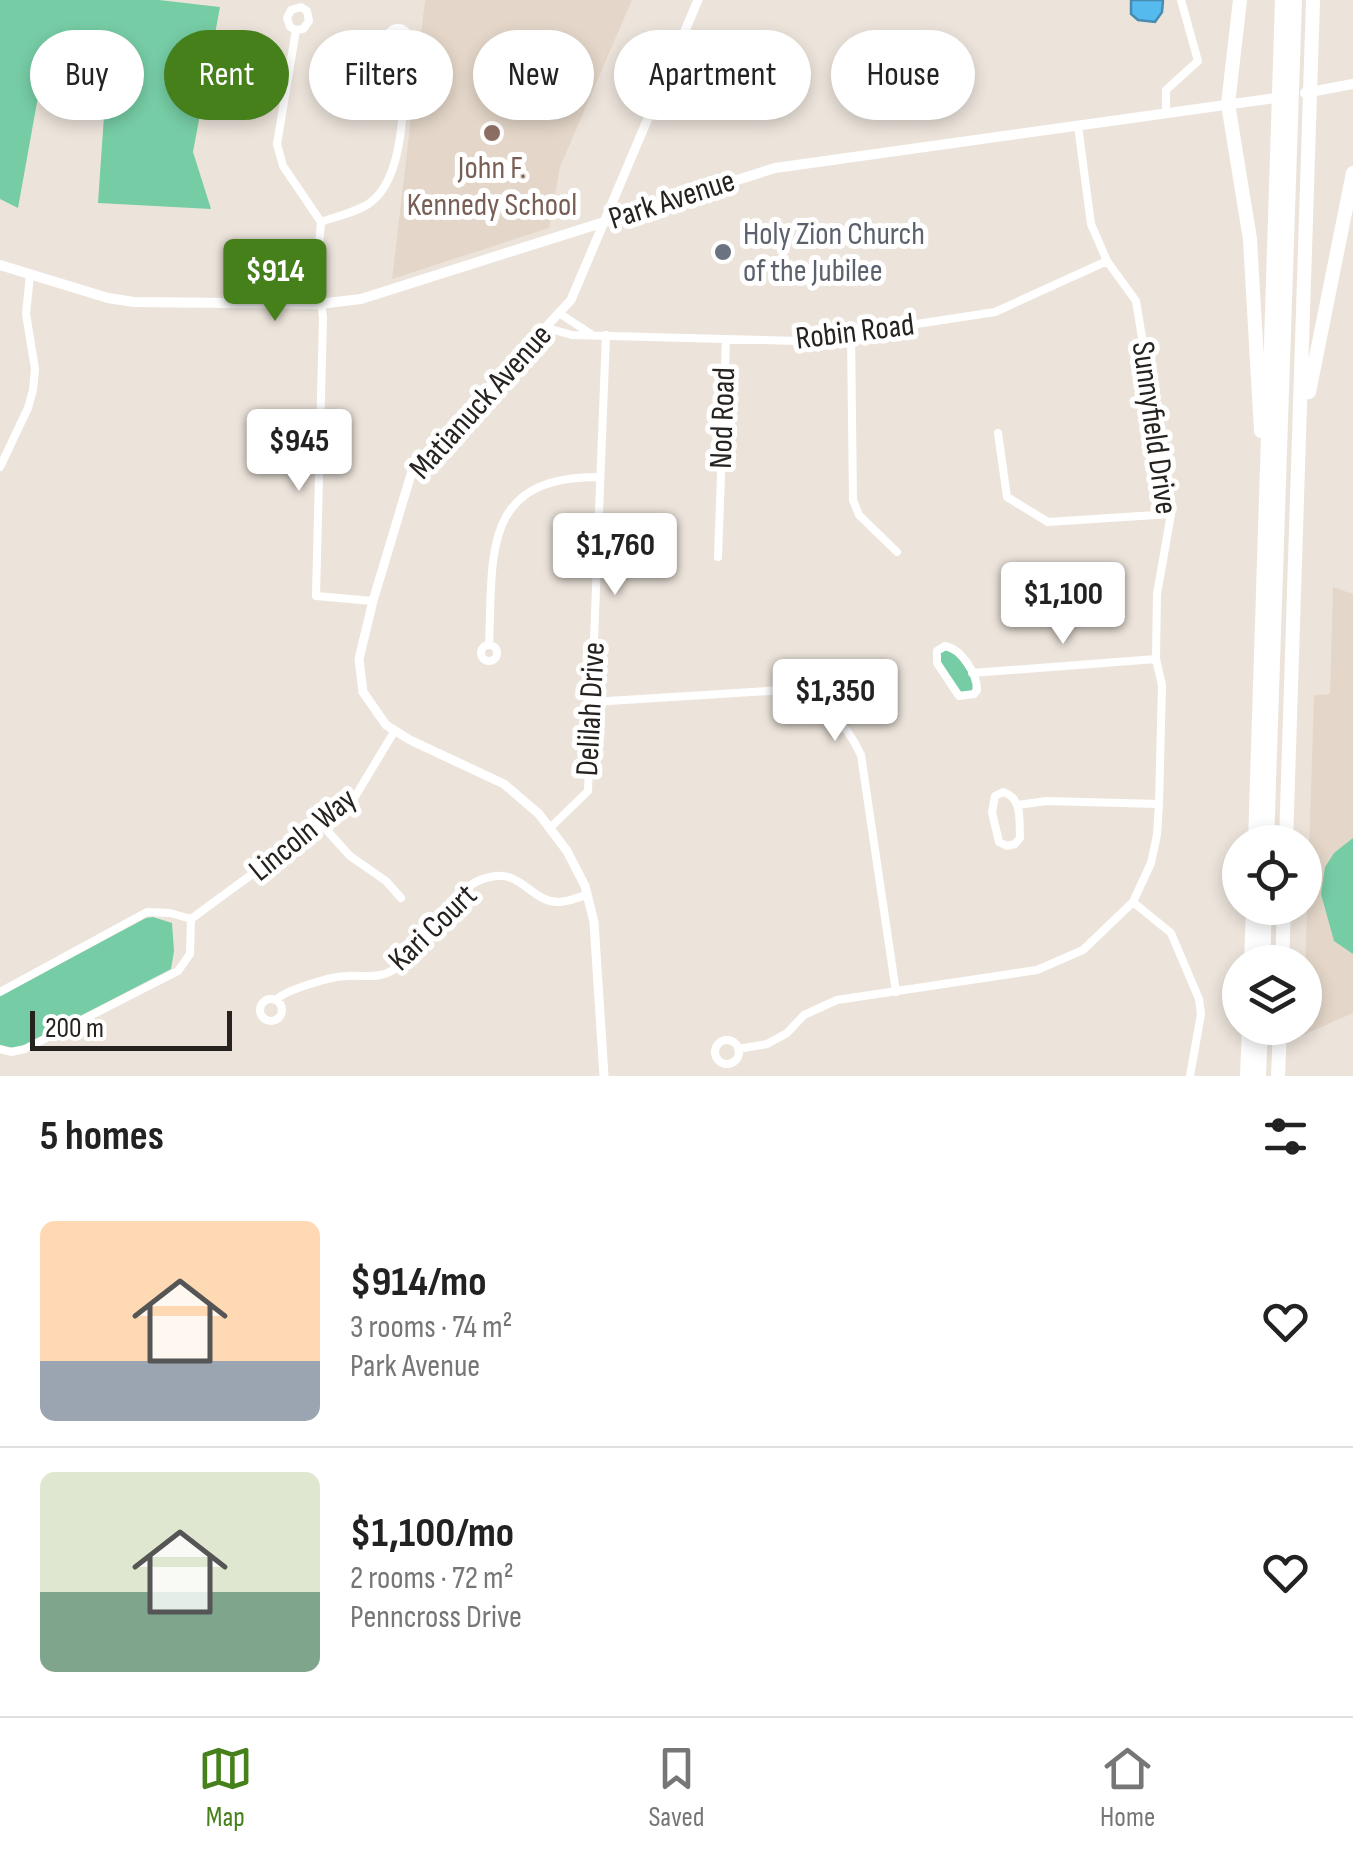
<!DOCTYPE html>
<meta charset="utf-8">
<style>
body{margin:0;font-family:"Sofia Sans Condensed",sans-serif;background:#f6f6f6;color:#222;height:100vh;display:flex;flex-direction:column;font-size:38px;white-space:nowrap}
*{box-sizing:border-box;margin:0}
p{font-size:32px;color:#767676}
.icon{flex:none;width:55px;height:55px;fill:none;stroke:currentColor;stroke-width:2;stroke-linecap:round;stroke-linejoin:round}
.map{position:relative;height:1076px;overflow:hidden}
.panel{display:flex;flex-direction:column;background:#fff;flex:1}
.panel>*{flex:none}
.guide{position:absolute;left:30px;top:30px;width:1295px;height:90px;display:flex;gap:20px}
.tools{position:absolute;left:1222px;top:825px;display:grid;gap:20px}
.tools a{display:grid;place-items:center;width:100px;height:100px;border-radius:50%;background:#fff;box-shadow:0 5px 15px #0003;font-size:50px}
.scale{position:absolute;left:30px;bottom:25px;width:202px;box-sizing:border-box;padding-left:10px;border:5px solid #25221f;border-top:0;font-size:28px;line-height:35px;white-space:nowrap;color:#25221f;-webkit-text-stroke:8px #fff;paint-order:stroke}
.price{position:absolute;translate:-50% -85px;padding:0 22px;border-radius:10px;background:#fff;color:#222;font-size:32px;line-height:65px;filter:drop-shadow(0 2px 5px #0008)}
.price::after{content:'';position:absolute;left:50%;top:60px;width:30px;height:22px;margin-left:-15px;background:inherit;clip-path:polygon(0 0,100% 0,50% 100%)}
.price.current{background:#45801b;color:#fff}
ul{padding:0;list-style:none}
li{display:flex;align-items:center;gap:30px;height:250px;padding:0 40px}
li+li{border-top:2px solid #e0e0e0}
li span{display:grid;place-items:center;flex:none;width:280px;height:200px;border-radius:15px;color:#555}
li>.icon{margin-inline-start:auto}
span .icon{width:120px;height:120px;fill:#fffc;stroke-width:1}
li b{font-size:42px}
h2{display:flex;justify-content:space-between;align-items:center;height:120px;padding:0 40px;font-size:42px}
.tag{padding:0 35px;border-radius:45px;background:#fff;box-shadow:0 5px 15px #0003;font-size:35px;line-height:90px}
.tag.current{background:#45801b;color:#fff}
.dock{display:flex;justify-content:space-around;align-items:center;height:140px;border-top:2px solid #e0e0e0;background:#fff;font-size:28px;color:#767676}
.dock a{display:grid;justify-items:center;gap:5px}
.dock .current{color:#45801b}
.map>svg:first-child{display:block}
.built{fill:#e4d7c9}
.green{fill:#76cda5}
.water{fill:#55baee;stroke:#478cb0;stroke-width:2.5}
.lines{fill:none;stroke-linecap:round;stroke-linejoin:round}
.minor{stroke:#fff;stroke-width:8}
.tertiary{stroke:#fff;stroke-width:9}
.secondary{stroke:#fff;stroke-width:10}
.motorway{stroke:#fff;stroke-width:14}
.education-dot{fill:#8d6e63;stroke:#fff;stroke-width:4}
.worship-dot{fill:#6b7280;stroke:#fff;stroke-width:4}
.labels{text-anchor:middle;dominant-baseline:central;stroke-width:10;stroke-linejoin:round;paint-order:stroke}
.education-label{font-size:32px;fill:#785e54;stroke:#fff}
.street-label{font-size:32px;fill:#25221f;stroke:#fff}
.worship-label{font-size:32px;fill:#5b616d;stroke:#fff;text-anchor:start}
</style>
<div class="map">
<svg width="1353" height="1076" viewBox="0 0 1353 1076">
<rect width="100%" height="100%" fill="#ece4db"/>
<path class="built" d="M425,0H632L560,167L549,228L392,279Z
M1333,587L1353,594V1013L1303,1035L1314,695L1330,694Z"/>
<path class="green" d="M0,0H159L220,7L193,152L211,209L98,203L105,101L38,97L18,208L0,199Z
M943,649L956,654L974,680L972,691L963,693C952,685 940,668 939,654Z
M1353,838V954L1334,941L1321,894L1325,867L1334,853Z
M153,917L172,923L174,951L171,969L22,1046L14,1048L0,1045V996L146,918Z"/>
<path class="water" d="M1131,0H1163L1162,12L1155,22L1138,20L1131,14Z"/>
<g class="lines">
<path class="minor" d="M387 39a11 11 0 1 1 22 0a11 11 0 1 1-22 0Z
M296,30L303,29L309,21L307,11L301,7L291,10L287,18L290,27L296,30L277,144L283,166L321,222L317,268L323,318L316,596L373,601
M1166,113V90L1198,61L1181,0
M321,222C337,216 358,212 371,202C405,176 402,103 408,62L403,49
M559,313L591,334
M547,328L572,335L797,341L851,334L995,312L1107,261
M851,334L853,500L859,515L897,552
M998,433L1007,497L1048,522L1171,514
M0,467L28,408L33,390L35,369L26,314L30,275
M718,557L726,339
M481 653a8 8 0 1 1 16 0a8 8 0 1 1-16 0Z
M489,645C493,554 481,476 600,477
M945,646C962,649 977,674 977,690L974,694L959,696L937,663V651Z
M972,673L1156,659
M592,702L784,690C823,700 844,719 861,755L896,992
M1003,792C1023,798 1019,820 1020,838L1015,844L1007,846L999,842L992,812L995,796Z
M1018,805L1046,801L1159,804
M322,825L350,856L386,881L401,898
M551,827L588,791L606,335
M1133,902L1171,933L1199,999L1201,1014L1190,1076
M191,919L353,800L394,732
M0,992L147,912L170,913L191,919
M260 1010a11 11 0 1 1 22 0a11 11 0 1 1-22 0Z
M276,1000C285,990 332,976 347,976C367,975 380,980 398,967C435,942 447,881 496,876C522,873 533,902 558,902C568,902 578,897 587,895
M715 1052a12 12 0 1 1 24 0a12 12 0 1 1-24 0Z
M0,1049L11,1052L25,1049L178,971L190,954L191,919
M738,1049L767,1044L787,1033L804,1015L837,1000L1037,970L1083,950L1133,902L1151,863L1157,835L1159,804L1162,685L1156,659L1157,594L1171,514L1136,301L1107,261L1091,224L1078,126"/>
<path class="tertiary" d="M604,1076L594,922L585,886L567,851L539,814L504,784L410,740L386,725L363,692L359,659L373,601L412,471L571,300L698,0"/>
<path class="secondary" d="M1305,93L1353,84
M0,265L108,298L134,302L319,304L361,299L775,168L1283,97"/>
<path class="motorway" d="M1240,0L1228,104L1250,239L1261,431
M1309,392L1353,173
M1255,842L1282,0
M1267,842L1295,0
M1286,842L1313,0
M1251,962L1253,908
M1263,962L1265,908
M1282,962L1284,908
M1247,1076L1249,1028
M1259,1076L1261,1028
M1278,1076L1280,1028"/>
</g>
<circle class="education-dot" cx="492" cy="133" r="10"/>
<circle class="worship-dot" cx="723" cy="252" r="10"/>
<g class="labels">
<g class="education-label">
<text x="492" y="168">John F.<tspan x="492" dy="37">Kennedy School</tspan></text>
</g>
<g class="street-label">
<text transform="translate(672 200) rotate(-18)">Park Avenue</text>
<text transform="translate(855 332) rotate(-7)">Robin Road</text>
<text transform="translate(481 402) rotate(-48)">Matianuck Avenue</text>
<text transform="translate(723 418) rotate(-88)">Nod Road</text>
<text transform="translate(1154 428) rotate(82)">Sunnyfield Drive</text>
<text transform="translate(591 709) rotate(-87)">Delilah Drive</text>
<text transform="translate(303 835) rotate(-39)">Lincoln Way</text>
<text transform="translate(433 928) rotate(-44)">Kari Court</text>
</g>
<g class="worship-label">
<text x="743" y="234">Holy Zion Church<tspan x="743" dy="37">of the Jubilee</tspan></text>
</g>
</g>
</svg>
<div class="tools">
<a><svg class="icon" aria-label="locate" viewBox="0 0 24 24"><circle cx="12" cy="12" r="6"/><path d="M12 2v4M12 18v4M2 12h4M18 12h4"/></svg></a>
<a><svg class="icon" aria-label="layers" viewBox="0 0 24 24"><path d="M12 4l9 5-9 5-9-5zM3 14l9 5 9-5"/></svg></a>
</div>
<div class="scale">200 m</div>
<b class="price current" style="left:275px;top:324px">$914</b>
<b class="price" style="left:299px;top:494px">$945</b>
<b class="price" style="left:615px;top:598px">$1,760</b>
<b class="price" style="left:1063px;top:647px">$1,100</b>
<b class="price" style="left:835px;top:744px">$1,350</b>
<div class="guide">
<a class="tag">Buy</a>
<a class="tag current">Rent</a>
<a class="tag">Filters</a>
<a class="tag">New</a>
<a class="tag">Apartment</a>
<a class="tag">House</a>
</div>
</div>
<section class="panel">
<h2>5 homes<svg class="icon" aria-label="filters" viewBox="0 0 24 24"><path d="M4 7h16M4 17h16"/><circle cx="9" cy="7" r="2"/><circle cx="15" cy="17" r="2"/></svg></h2>
<ul>
<li><span style="background:linear-gradient(#ffd9b3 70%,#9aa5b1 0)"><svg class="icon" aria-label="home" viewBox="0 0 24 24"><path d="M3 11l9-7 9 7M6 9v11h12V9"/></svg></span><div><b>$914/mo</b><p>3 rooms · 74 m²</p><p>Park Avenue</p></div><svg class="icon" aria-label="heart" viewBox="0 0 24 24"><path d="M12 20l-8-8c-3-5 5-10 8-4 3-6 11-1 8 4z"/></svg></li>
<li><span style="background:linear-gradient(#dfe7d0 60%,#7fa58c 0)"><svg class="icon" aria-label="home" viewBox="0 0 24 24"><path d="M3 11l9-7 9 7M6 9v11h12V9"/></svg></span><div><b>$1,100/mo</b><p>2 rooms · 72 m²</p><p>Penncross Drive</p></div><svg class="icon" aria-label="heart" viewBox="0 0 24 24"><path d="M12 20l-8-8c-3-5 5-10 8-4 3-6 11-1 8 4z"/></svg></li>
</ul>
</section>
<nav class="dock">
<a class="current"><svg class="icon" aria-label="map" viewBox="0 0 24 24"><path d="M3 6l6-2 6 2 6-2v14l-6 2-6-2-6 2zM9 4v14M15 6v14"/></svg>Map</a>
<a><svg class="icon" aria-label="saved" viewBox="0 0 24 24"><path d="M7 4h10v16l-5-4-5 4z"/></svg>Saved</a>
<a><svg class="icon" aria-label="home" viewBox="0 0 24 24"><path d="M3 11l9-7 9 7M6 9v11h12V9"/></svg>Home</a>
</nav>
